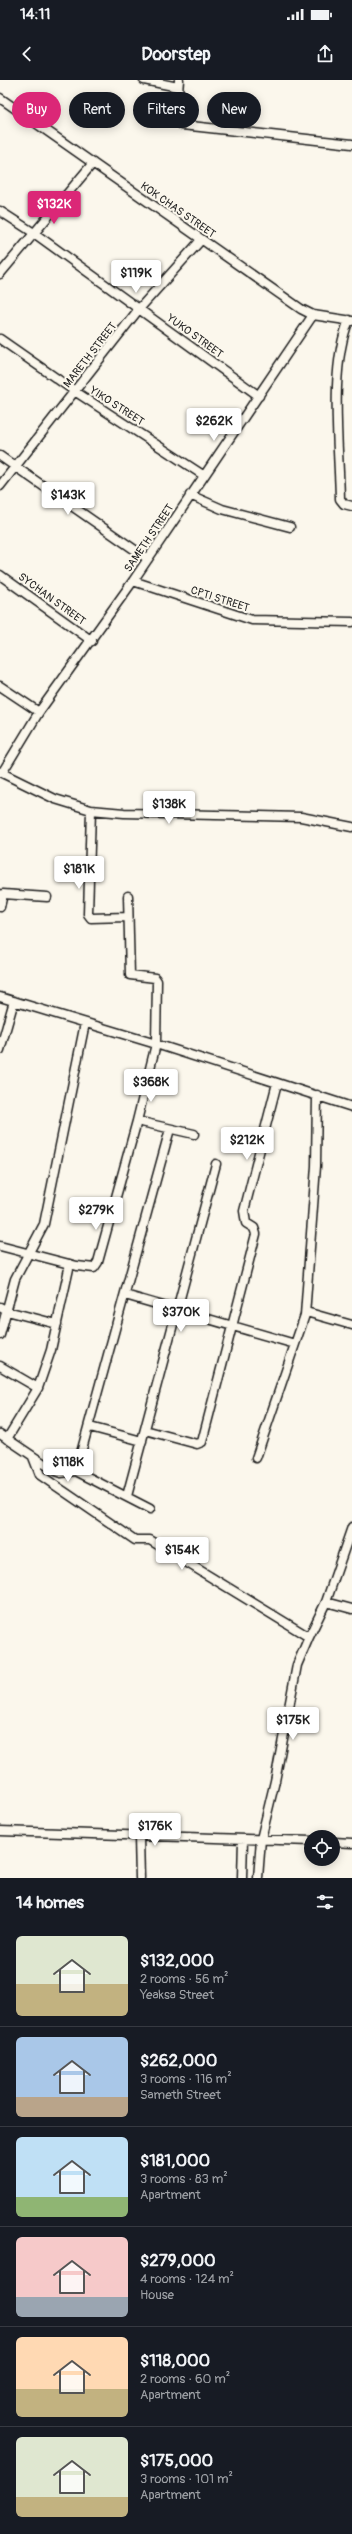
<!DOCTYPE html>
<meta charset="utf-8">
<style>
body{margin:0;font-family:Pangolin,sans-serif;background:#242831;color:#f1f3f6;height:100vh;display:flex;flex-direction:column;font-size:15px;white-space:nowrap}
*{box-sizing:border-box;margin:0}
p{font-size:13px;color:#9ea1a6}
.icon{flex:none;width:22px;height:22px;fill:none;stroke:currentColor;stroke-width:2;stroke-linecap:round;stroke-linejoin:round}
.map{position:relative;height:1798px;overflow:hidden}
.details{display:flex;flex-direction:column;background:#171b24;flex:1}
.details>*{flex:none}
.top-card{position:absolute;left:12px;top:12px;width:328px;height:36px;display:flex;gap:8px}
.fabs{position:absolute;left:304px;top:1750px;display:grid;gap:8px}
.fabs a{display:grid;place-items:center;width:36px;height:36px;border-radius:50%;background:#171b24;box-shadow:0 2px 10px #0003;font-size:20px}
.price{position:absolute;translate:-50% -34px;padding:0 9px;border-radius:4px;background:#fff;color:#222;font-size:13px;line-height:26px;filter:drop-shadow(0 1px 2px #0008)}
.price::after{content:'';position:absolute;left:50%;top:24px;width:12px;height:9px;margin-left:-6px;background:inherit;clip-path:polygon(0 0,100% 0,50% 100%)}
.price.active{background:#db2777;color:#fff}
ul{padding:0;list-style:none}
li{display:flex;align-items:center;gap:12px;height:100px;padding:0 16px}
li+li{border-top:1px solid #363941}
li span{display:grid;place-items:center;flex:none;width:112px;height:80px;border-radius:6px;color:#555}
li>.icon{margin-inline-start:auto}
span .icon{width:48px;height:48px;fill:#fffc;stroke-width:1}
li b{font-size:17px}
h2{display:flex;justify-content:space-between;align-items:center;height:48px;padding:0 16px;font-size:17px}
.tag{padding:0 14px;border-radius:18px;background:#171b24;box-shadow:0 2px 10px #0003;font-size:14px;line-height:36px}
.tag.active{background:#db2777;color:#fff}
.status{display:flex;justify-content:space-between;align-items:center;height:28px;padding:0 20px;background:#171b24;direction:ltr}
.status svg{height:11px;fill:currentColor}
header{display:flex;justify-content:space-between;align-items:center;height:52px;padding:0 16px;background:#171b24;font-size:18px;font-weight:700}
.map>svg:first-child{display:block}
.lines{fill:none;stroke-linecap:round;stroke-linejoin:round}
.minor-casing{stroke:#1c1c1c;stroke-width:11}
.minor{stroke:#fbf7ec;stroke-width:8}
.labels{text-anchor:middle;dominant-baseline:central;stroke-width:4;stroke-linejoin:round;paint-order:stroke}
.street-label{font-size:11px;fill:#1c1c1c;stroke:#fbf7ec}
</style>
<div class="status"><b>14:11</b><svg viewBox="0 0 49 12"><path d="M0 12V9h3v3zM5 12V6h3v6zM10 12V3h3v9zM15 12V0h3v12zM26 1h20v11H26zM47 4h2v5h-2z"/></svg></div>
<header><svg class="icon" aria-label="back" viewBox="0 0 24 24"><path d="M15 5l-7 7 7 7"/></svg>Doorstep<svg class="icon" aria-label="share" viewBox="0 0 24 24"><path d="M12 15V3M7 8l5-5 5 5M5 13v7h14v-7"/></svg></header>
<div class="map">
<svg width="352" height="1798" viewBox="0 0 352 1798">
<rect width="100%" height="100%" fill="#fbf7ec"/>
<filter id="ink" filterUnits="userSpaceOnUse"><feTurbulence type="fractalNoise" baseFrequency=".025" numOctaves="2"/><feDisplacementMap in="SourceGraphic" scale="8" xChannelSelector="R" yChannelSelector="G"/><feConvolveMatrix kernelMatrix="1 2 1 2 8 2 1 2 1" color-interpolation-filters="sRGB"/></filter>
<g filter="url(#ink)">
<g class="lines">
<defs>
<path id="minor" d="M144,0L178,7
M179,0L176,37L182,45L352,64
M0,18L301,229L313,235L352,241
M0,131L34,153L259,316
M0,194L93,83
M349,240C329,288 339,366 340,419L344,424L352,426
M0,259L76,312L203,395
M0,376L148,479
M0,406L139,229L201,160
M190,415L222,429L290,447
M0,495L92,561
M133,501L252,540L352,542
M0,606L39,632
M0,692L55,719L91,730L124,733L301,737L352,747
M2,693L39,632L133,501L313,235
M91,730L88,834L91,838L127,837
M128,816L130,895L155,898L157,901L156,964L137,1041L194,1054
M0,827L3,814L47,817
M0,917L156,964L352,1027
M0,970L14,921
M0,1166L77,1186L94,1188L98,1182L137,1041
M125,1215L295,1264
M0,1227L7,1231L57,1244
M306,1232L352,1245
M0,1255L15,1199L44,1144L85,943
M0,1286L38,1308
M90,1347L142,1361
M145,1350L197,1364L202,1362L256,1154L254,1148L246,1143L244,1131L277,1003
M0,1354L55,1391L61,1393L76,1391L150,1429
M7,1359L38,1308L51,1270L70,1184
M33,1377L40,1395L135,1460H150L309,1557L326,1522
M256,1378L305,1235L316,1086L317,1015
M76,1391L170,1049
M127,1416L216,1084
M352,1447L326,1522L352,1529
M0,1751L311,1761
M139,1757L140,1798
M333,1762L352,1763
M242,1798L243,1759
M258,1798L261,1759L275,1701L297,1585L309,1557"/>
</defs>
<use href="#minor" class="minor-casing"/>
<use href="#minor" class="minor"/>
</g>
</g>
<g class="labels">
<g class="street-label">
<text transform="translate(178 130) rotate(35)">KOK CHAS STREET</text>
<text transform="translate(195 256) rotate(36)">YUKO STREET</text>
<text transform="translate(90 275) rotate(-52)">MARETH STREET</text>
<text transform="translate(117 326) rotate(33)">YIKO STREET</text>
<text transform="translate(149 458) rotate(-56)">SAMETH STREET</text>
<text transform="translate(52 519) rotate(36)">SYCHAN STREET</text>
<text transform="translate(220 519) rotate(18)">CPTI STREET</text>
</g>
</g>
</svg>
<div class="fabs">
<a><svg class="icon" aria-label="locate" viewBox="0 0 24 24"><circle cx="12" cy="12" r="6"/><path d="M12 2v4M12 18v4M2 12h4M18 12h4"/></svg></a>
</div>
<b class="price active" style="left:54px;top:145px">$132K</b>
<b class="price" style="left:136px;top:214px">$119K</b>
<b class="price" style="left:214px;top:362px">$262K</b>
<b class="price" style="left:68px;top:436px">$143K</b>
<b class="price" style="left:169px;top:745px">$138K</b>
<b class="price" style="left:79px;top:810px">$181K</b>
<b class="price" style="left:151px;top:1023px">$368K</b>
<b class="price" style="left:247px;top:1081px">$212K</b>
<b class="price" style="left:96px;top:1151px">$279K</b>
<b class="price" style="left:181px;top:1253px">$370K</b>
<b class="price" style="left:68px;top:1403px">$118K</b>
<b class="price" style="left:182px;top:1491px">$154K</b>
<b class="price" style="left:293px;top:1661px">$175K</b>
<b class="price" style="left:155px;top:1767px">$176K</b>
<div class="top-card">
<a class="tag active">Buy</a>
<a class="tag">Rent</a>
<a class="tag">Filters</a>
<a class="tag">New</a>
</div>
</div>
<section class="details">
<h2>14 homes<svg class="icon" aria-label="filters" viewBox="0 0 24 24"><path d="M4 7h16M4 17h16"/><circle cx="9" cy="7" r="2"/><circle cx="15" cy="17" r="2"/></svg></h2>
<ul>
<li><span style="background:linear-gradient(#dfe7d0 60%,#c2b280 0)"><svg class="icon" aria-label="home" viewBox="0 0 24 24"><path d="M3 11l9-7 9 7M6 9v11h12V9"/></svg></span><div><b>$132,000</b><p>2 rooms · 56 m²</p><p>Yeaksa Street</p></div></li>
<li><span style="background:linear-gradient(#a9c7e8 75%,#b9a48a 0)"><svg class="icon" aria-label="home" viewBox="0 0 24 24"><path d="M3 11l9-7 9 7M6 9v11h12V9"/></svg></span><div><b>$262,000</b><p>3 rooms · 116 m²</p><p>Sameth Street</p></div></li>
<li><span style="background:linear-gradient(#bfe0f5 75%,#8fb573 0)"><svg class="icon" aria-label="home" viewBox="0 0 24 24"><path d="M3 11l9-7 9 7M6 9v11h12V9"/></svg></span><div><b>$181,000</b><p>3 rooms · 83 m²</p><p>Apartment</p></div></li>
<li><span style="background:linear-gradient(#f6c9c9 75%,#9aa5b1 0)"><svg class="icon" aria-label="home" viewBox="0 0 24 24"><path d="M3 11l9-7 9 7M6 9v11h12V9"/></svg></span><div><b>$279,000</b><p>4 rooms · 124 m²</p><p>House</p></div></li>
<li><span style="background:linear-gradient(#ffd9b3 65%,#c2b280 0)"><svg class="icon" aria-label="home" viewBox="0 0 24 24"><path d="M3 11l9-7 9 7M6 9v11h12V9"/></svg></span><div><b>$118,000</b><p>2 rooms · 60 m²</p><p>Apartment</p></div></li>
<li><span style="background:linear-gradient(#dfe7d0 75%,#c2b280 0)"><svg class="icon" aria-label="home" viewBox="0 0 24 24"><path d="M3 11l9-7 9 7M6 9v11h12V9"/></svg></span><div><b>$175,000</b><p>3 rooms · 101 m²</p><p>Apartment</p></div></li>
</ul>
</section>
